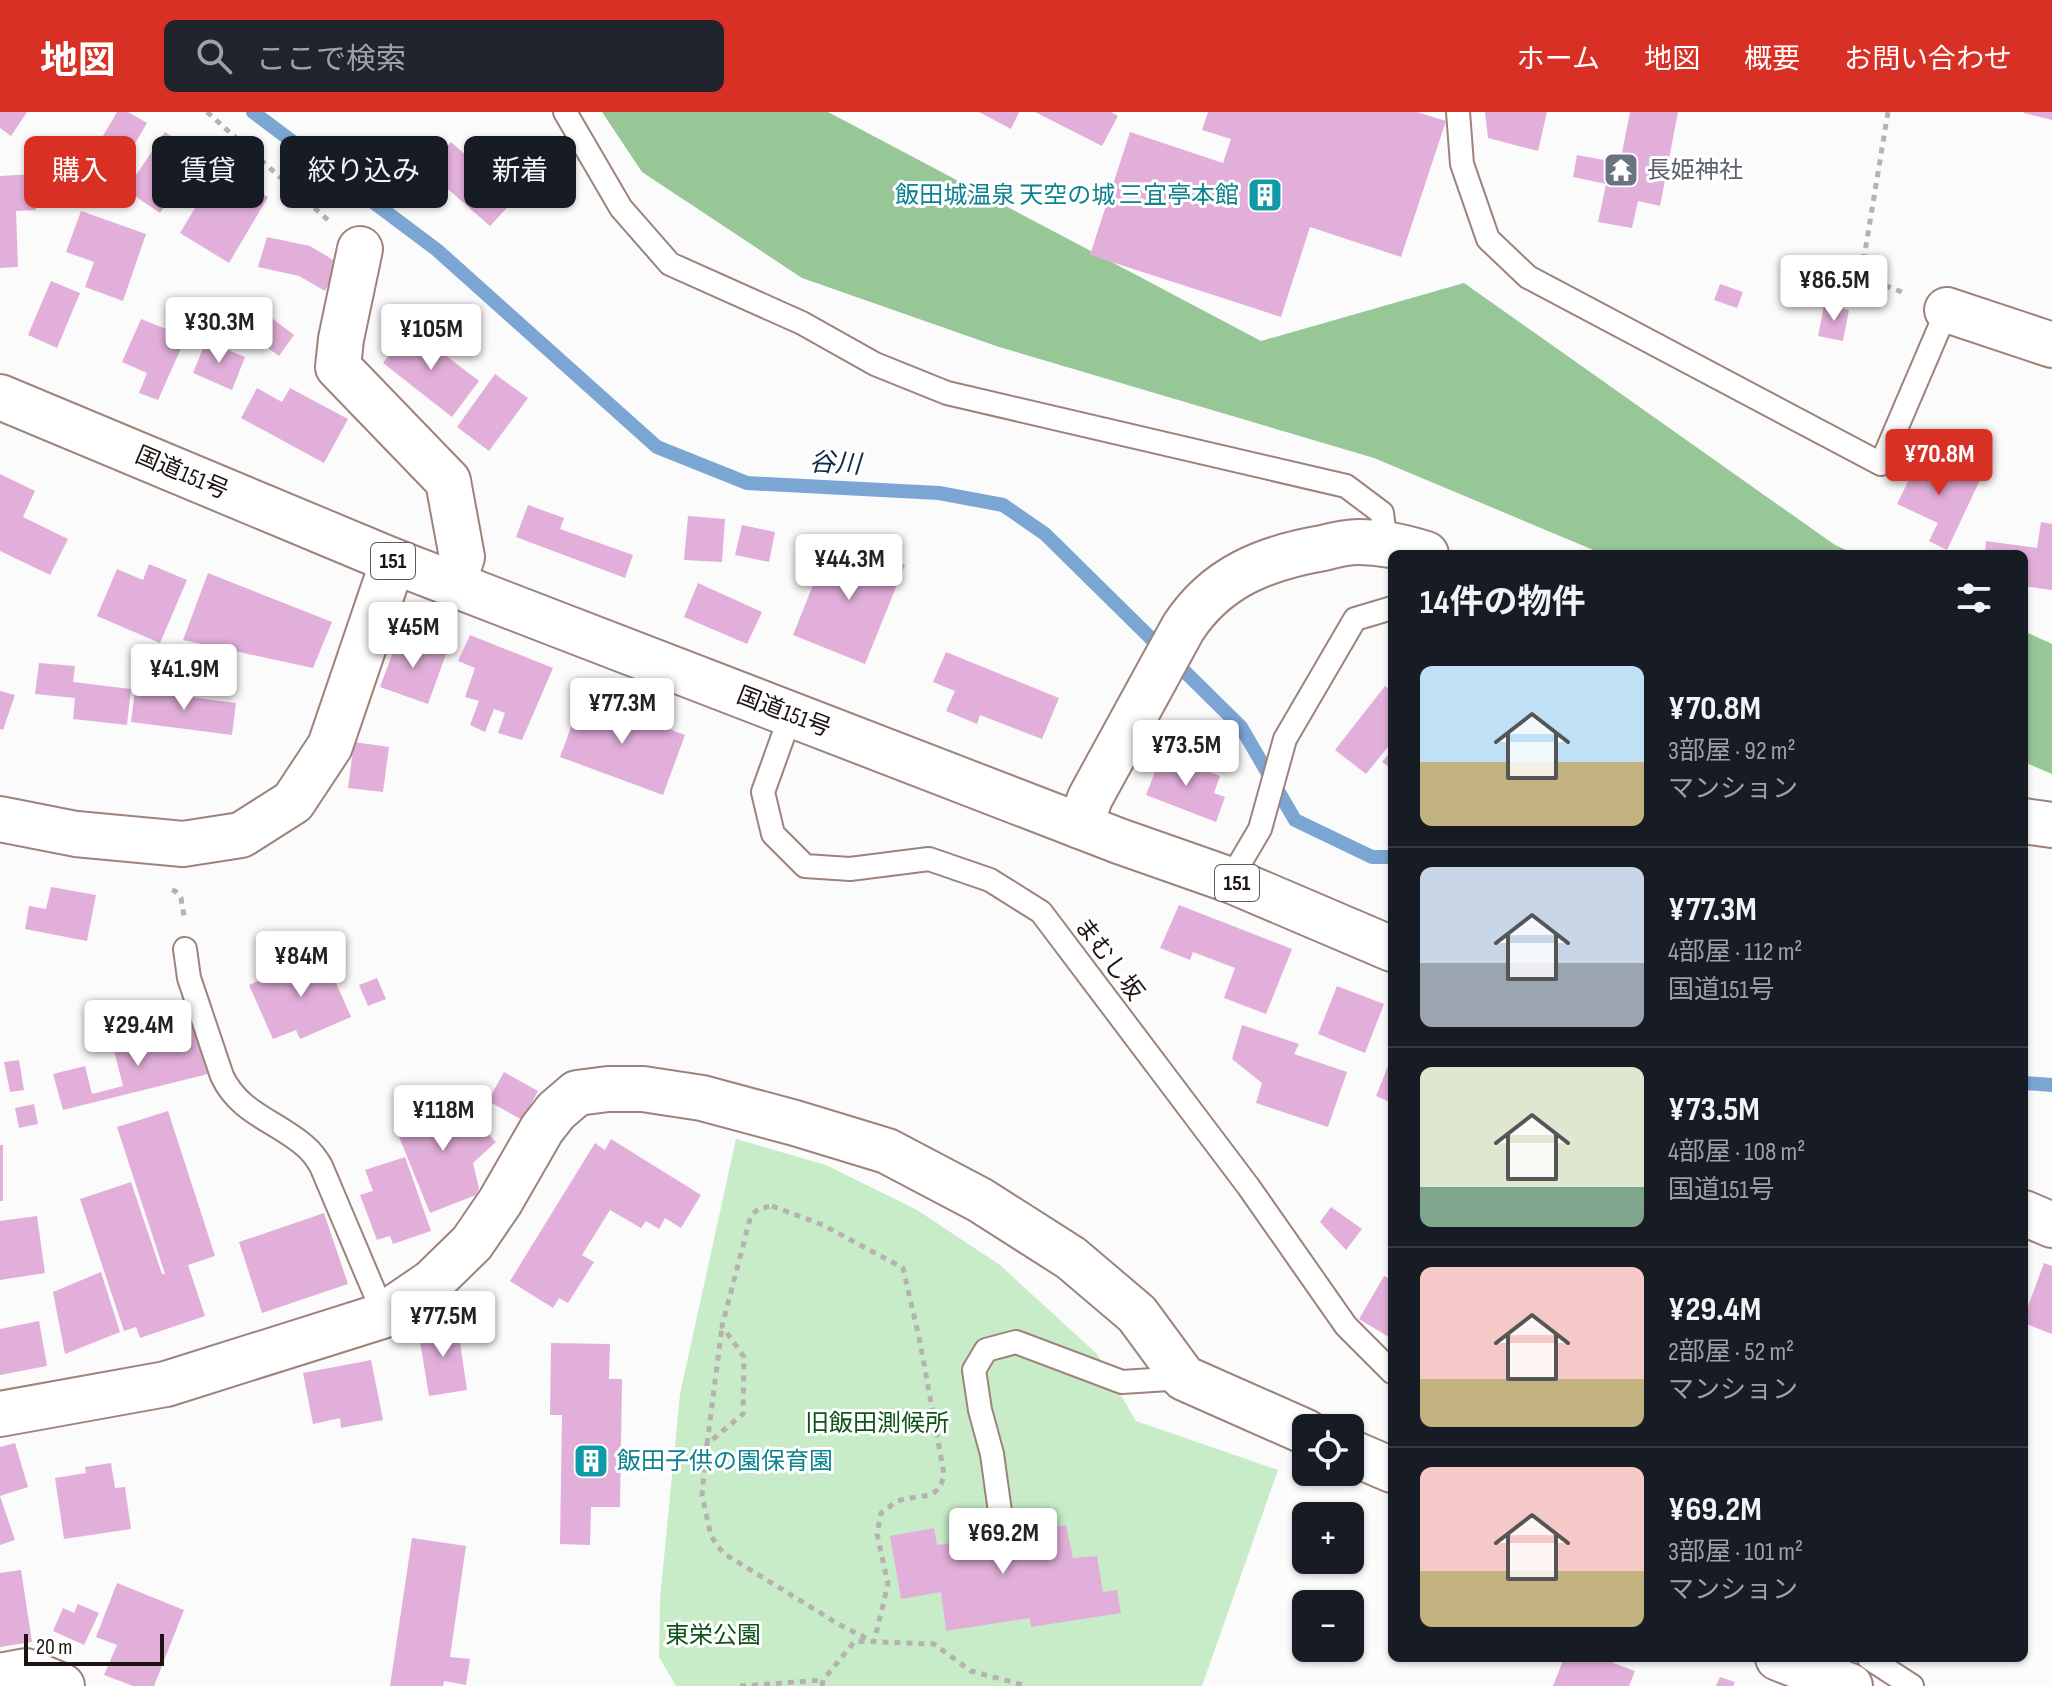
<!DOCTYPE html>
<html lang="ja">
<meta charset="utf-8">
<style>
body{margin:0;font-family:"Sofia Sans Condensed","Noto Sans JP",sans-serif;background:#20242c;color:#f1f3f6;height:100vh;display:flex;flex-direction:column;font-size:30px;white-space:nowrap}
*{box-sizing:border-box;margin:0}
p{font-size:26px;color:#9ea1a6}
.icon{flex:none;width:44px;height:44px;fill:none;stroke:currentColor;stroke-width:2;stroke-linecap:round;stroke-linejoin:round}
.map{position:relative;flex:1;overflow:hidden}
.drawer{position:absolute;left:1388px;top:438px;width:640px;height:1112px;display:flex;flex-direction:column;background:#171b24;border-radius:12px;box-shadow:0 2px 6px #0004}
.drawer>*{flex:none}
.banner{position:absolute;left:24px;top:24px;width:760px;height:72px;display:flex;gap:16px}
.controls{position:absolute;left:1292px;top:1302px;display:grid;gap:16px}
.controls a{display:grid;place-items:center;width:72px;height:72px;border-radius:12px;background:#171b24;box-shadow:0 2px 6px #0004;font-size:40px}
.scale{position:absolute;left:24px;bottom:20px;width:140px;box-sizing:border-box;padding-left:8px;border:4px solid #1d1310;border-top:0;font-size:22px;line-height:28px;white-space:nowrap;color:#1d1310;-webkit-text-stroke:6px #fff;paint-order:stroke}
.price{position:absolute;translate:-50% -68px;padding:0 18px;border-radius:8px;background:#fff;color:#222;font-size:26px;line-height:52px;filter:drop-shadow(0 2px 4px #0008)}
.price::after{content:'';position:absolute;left:50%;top:48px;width:24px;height:18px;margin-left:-12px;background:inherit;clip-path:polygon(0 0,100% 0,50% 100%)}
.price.current{background:#d93025;color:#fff}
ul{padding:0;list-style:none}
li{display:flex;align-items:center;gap:24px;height:200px;padding:0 32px}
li+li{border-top:2px solid #363941}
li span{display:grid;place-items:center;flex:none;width:224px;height:160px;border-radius:12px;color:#555}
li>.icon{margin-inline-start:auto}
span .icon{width:96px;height:96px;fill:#fffc;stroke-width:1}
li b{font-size:34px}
h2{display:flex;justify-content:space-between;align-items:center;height:96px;padding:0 32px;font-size:34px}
.tag{padding:0 28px;border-radius:12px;background:#171b24;box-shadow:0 2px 6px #0004;font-size:28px;line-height:72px}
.tag.current{background:#d93025;color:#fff}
header{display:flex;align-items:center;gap:48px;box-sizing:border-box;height:112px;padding:0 40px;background:#d93025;color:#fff}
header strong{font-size:38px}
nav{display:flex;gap:44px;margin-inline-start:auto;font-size:28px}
.search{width:560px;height:72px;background:#20242c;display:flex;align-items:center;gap:20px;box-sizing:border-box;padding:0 28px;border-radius:12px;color:#9ea1a6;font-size:30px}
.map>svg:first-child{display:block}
.green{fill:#c7ecc7}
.forest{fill:#97c697}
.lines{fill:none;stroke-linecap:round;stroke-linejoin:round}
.stream{stroke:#7ba6d4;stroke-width:14}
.building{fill:#e2afda}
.lane-casing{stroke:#9d8379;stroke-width:26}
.street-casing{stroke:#9d8379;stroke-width:48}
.secondary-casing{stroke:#9d8379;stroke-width:48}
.highway-casing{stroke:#9d8379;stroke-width:48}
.path{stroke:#b5b2b1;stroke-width:5;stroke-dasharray:6 6;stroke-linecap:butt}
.lane{stroke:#fff;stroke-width:22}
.street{stroke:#fff;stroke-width:44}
.secondary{stroke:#fff;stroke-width:44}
.highway{stroke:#fff;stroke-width:44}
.labels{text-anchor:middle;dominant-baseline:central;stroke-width:6;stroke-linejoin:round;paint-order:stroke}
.shield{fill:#fff;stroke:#615a58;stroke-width:2}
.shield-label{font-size:22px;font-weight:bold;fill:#1d1310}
.worship-label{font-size:24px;fill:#5b616d;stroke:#fff;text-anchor:start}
.culture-label{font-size:24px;fill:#0d838f;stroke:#fff;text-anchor:end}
.street-label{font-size:24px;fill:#1d1310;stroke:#fff}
.park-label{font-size:24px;fill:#0e5319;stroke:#fff}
.water-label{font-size:26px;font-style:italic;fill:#0a2b49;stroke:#fff}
</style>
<header>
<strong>地図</strong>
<div class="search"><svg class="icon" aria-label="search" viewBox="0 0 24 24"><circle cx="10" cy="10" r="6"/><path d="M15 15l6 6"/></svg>ここで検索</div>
<nav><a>ホーム</a><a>地図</a><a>概要</a><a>お問い合わせ</a></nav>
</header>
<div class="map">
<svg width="2052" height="1574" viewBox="0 0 2052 1574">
<rect width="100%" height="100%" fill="#fbfbfb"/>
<path class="green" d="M736,1027L826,1053L917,1098L1000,1153L1097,1242L1136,1309L1278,1358L1202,1574H676L659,1545L660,1487L680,1282Z"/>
<path class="forest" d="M602,0H828L1261,229L1464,171L1835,433L1855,442H1603L1374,346L999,235L802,166L642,60Z
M2024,519L2052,532V662L2024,650Z"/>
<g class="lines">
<path class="stream" d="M253,0L437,138L657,335L747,371L939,381L1003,393L1045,422L1241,615L1295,708L1372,745H1392
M2024,971L2052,973"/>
</g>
<path class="building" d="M0,0H27L11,24L0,16Z
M117,0H128L147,11L110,74L83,58Z
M979,0H1019L1011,17Z
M1035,0H1111L1118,4L1102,34Z
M1208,0H1417L1446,9L1401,145L1310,115L1281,205L1090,143L1130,20L1223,51L1231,27L1202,18Z
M1485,0H1547L1538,39L1488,26Z
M1630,0H1678L1660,94L1638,89L1632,116L1598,110L1606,72L1573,65L1577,43L1620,51Z
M2024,0H2052V8L2024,1Z
M165,20L200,43L160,101L126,78Z
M451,30L515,87L490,114L426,58Z
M219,56L268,85L229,151L180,121Z
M34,62L36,98L16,99L18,155L0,156V64Z
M81,99L146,122L123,189L85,175L94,150L66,140Z
M267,125L310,134L340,152L325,179L299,164L258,155Z
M51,169L80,181L57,236L28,223Z
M1720,172L1743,180L1737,196L1714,188Z
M225,194L250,202L260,197L294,223L279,244L251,224L217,212Z
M1824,194L1849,198L1843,229L1818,224Z
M141,207L186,225L158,288L139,281L147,261L122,250Z
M410,216L479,269L452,305L383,251Z
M206,229L245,245L232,278L193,261Z
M495,262L528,286L489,339L457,315Z
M257,276L282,290L290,276L348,307L324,351L241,306Z
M1922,341L1980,368L1947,438L1929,429L1938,411L1897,392Z
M0,362L35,379L23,405L68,427L50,463L0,439Z
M528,393L564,406L560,417L633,443L625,466L516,425Z
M688,404L725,407L722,450L684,448Z
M2041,410L2052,412V478L2024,474V442H1985L1986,429L2037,436Z
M742,413L775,420L769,450L735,443Z
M843,428L905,453L865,552L793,523L823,448L833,452Z
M149,452L187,468L160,531L97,504L117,457L143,468Z
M208,461L332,510L313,556L183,528Z
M698,471L762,500L747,532L684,505Z
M470,523L553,556L522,628L498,621L505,601L494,597L485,620L470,613L479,589L465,585L475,556L458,549Z
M399,524L446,542L428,592L380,575Z
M946,540L1059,586L1042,627L980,603L977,612L946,599L955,579L933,570Z
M39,551L75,554L73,570L131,577L127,613L73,607L75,586L35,582Z
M1385,574L1392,580V630L1366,662L1335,638Z
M135,578L236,591L232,623L131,610Z
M0,579L15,583L3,618L0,617Z
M582,585L685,623L663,683L560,645Z
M354,630L389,635L383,680L348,676Z
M1392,638V657L1382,650Z
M1162,642L1220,664L1214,681L1225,685L1216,710L1146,683Z
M51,775L96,783L87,829L25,817L29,794L46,797Z
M1179,793L1292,837L1266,902L1224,886L1235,856L1193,840L1190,848L1160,836Z
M323,841L351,905L300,927L296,918L273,927L249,873Z
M377,866L386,887L368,894L359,873Z
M1337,874L1384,892L1365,941L1318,922Z
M195,909L208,962L63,998L53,962L85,954L92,982L123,974L111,927L141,920L146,941L181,933L176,914Z
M1242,913L1299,932L1294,942L1347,960L1328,1015L1256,991L1262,971L1232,947Z
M1392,944V991L1376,984Z
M19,948L24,978L10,980L4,950Z
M504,960L538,979L522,1008L488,989Z
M449,987L458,1010L472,1005L496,1030L473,1051L479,1076L476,1083L430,1101L393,1010Z
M34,992L38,1012L19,1016L15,996Z
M168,999L215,1144L188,1153L205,1204L140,1226L136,1215L124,1219L80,1087L131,1070L162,1162H165L117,1015Z
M611,1027L701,1083L681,1116L665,1106L659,1117L646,1109L641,1116L610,1098L582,1143L594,1150L568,1191L559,1186L553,1196L510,1169L595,1031L605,1038Z
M0,1033H3V1089H0Z
M405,1045L431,1119L393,1132L390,1124L377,1128L360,1083L373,1079L365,1058Z
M1331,1095L1362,1117L1346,1138L1320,1110Z
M324,1101L348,1172L262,1201L239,1130Z
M37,1104L45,1161L0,1168V1109Z
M2044,1151L2052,1154V1222L2024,1211V1205Z
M101,1160L120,1220L65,1242L53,1180Z
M1384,1164L1392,1168V1227L1359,1207Z
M39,1209L47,1254L0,1263V1217Z
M457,1210L467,1278L429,1284L418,1217Z
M551,1231L610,1232L609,1267H622L620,1395H591L590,1433L560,1432L562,1303H550Z
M371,1248L383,1308L341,1316L340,1306L313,1312L303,1261Z
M15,1331L28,1375L0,1384V1335Z
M111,1351L115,1376L125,1375L131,1417L64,1427L55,1366L86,1361L85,1355Z
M0,1384L15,1428L0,1433Z
M1021,1403L1024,1419L1066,1413L1073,1446L1097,1444L1103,1480L1117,1478L1121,1501L1031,1515L1030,1506L946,1519L941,1480L901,1487L890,1424L934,1416L937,1433L990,1425L988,1409Z
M412,1426L466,1434L450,1545L470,1547L466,1573L444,1569L443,1574H390Z
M21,1458L32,1530L0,1535V1461Z
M117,1471L184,1498L154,1574H133L104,1563L117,1533L96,1525Z
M78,1492L99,1501L84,1533L53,1519L63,1496L74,1501Z
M1564,1546H1600L1635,1559L1629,1574H1553Z
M1720,1565L1735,1570L1733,1574H1716Z"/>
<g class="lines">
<defs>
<path id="lane" d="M565,0L621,96L670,152L802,211L875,252L947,281L1346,374L1382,401L1386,432
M1458,0L1462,52L1488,127L1528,165L1881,352L1947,198
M791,602L763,680L773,722L805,754L850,757L929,747L990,768L1041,800L1248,1074L1346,1214L1392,1260
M1230,768L1260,717L1285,627L1355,507L1392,496
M185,837L189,866L222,964C239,1001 276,1009 305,1034C312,1040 317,1047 321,1054L376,1184L382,1204
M1001,1407L992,1342L980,1298L974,1258L986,1238L1016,1230L1122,1270L1184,1266
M1869,1546L1912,1574"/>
<path id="street" d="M360,137L341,227L338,255L448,369L462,445L453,472
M1947,198L2052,233
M0,707L76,722L183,732L241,723L293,690L330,634L393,449
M0,1302L166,1272L382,1204L432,1170L472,1131L500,1090L542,1017L556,999L577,981L608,977H643L702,986L795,1011L887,1039L980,1088L1071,1146L1137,1202L1184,1266L1306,1320
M1350,1340L1392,1358
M1778,1546L1850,1574
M0,1564L26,1559L62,1574"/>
<path id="secondary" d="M2024,709L2052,713
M1080,714L1090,686L1183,516C1216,465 1265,446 1323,436C1334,433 1347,430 1359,430C1382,430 1404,435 1426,442"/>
<path id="highway" d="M0,285L393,449L1119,729L1230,768L1392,837
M2024,1101L2052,1113"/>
</defs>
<use href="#lane" class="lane-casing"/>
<use href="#street" class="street-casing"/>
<use href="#secondary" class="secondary-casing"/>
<use href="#highway" class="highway-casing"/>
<path class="path" d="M207,0L329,109
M1888,0L1861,164L1907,182
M172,778L175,779L181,786L184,804
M772,1094L823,1113L903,1156L920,1230L944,1362C939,1391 919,1381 898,1389C892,1392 887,1397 881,1401L877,1422L888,1472L874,1530L840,1513L723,1441L711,1424L702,1383L707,1332L743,1302L744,1245L722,1214L751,1103L760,1096Z
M707,1332L722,1215
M740,1574L823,1568
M822,1574L823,1568L855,1529L934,1532L971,1559L1027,1574"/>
<use href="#lane" class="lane"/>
<use href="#street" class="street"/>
<use href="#secondary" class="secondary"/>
<use href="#highway" class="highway"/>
</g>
<defs>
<symbol id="temple-square" viewBox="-11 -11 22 22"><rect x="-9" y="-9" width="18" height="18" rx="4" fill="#6b7280" stroke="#fff"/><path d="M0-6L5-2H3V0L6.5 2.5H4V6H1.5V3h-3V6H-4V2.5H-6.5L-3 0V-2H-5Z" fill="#fff"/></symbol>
<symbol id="building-square" viewBox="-11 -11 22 22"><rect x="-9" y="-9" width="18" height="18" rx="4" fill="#0f9aa8" stroke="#fff"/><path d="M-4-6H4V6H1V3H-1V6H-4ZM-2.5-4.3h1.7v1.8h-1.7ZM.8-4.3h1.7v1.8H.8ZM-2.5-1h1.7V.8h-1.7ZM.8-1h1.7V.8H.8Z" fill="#fff"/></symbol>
</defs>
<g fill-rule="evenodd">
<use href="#temple-square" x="1601" y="38" width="40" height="40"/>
<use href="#building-square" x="1245" y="63" width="40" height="40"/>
<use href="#building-square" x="571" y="1329" width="40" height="40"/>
</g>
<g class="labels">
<g class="shield">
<rect x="371" y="431" width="44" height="36" rx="6"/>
<rect x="1215" y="753" width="44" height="36" rx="6"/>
</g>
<g class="shield-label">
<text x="393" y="449">151</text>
<text x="1237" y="771">151</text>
</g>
<g class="worship-label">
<text x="1647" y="58">長姫神社</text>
</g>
<g class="culture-label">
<text x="1239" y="83">飯田城温泉 天空の城 三宜亭本館</text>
<text x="617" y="1349" text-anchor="start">飯田子供の園保育園</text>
</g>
<g class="street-label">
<text transform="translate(182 361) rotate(23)">国道151号</text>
<text transform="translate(784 600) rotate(21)">国道151号</text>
<text transform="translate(1109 847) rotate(53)">まむし坂</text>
</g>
<g class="park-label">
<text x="877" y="1311">旧飯田測候所</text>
<text x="713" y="1523">東栄公園</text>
</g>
<g class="water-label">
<text transform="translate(835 352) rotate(3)">谷川</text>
</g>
</g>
</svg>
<div class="controls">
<a><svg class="icon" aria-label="locate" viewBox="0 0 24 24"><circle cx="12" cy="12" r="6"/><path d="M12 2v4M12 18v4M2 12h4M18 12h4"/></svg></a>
<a>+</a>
<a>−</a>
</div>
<div class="scale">20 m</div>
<b class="price" style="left:1834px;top:211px">¥86.5M</b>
<b class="price" style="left:219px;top:253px">¥30.3M</b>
<b class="price" style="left:431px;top:260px">¥105M</b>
<b class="price current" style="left:1939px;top:385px">¥70.8M</b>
<b class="price" style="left:849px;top:490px">¥44.3M</b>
<b class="price" style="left:413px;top:558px">¥45M</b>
<b class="price" style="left:184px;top:600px">¥41.9M</b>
<b class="price" style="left:622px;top:634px">¥77.3M</b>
<b class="price" style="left:1186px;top:676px">¥73.5M</b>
<b class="price" style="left:301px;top:887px">¥84M</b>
<b class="price" style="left:138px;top:956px">¥29.4M</b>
<b class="price" style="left:443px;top:1041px">¥118M</b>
<b class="price" style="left:443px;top:1247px">¥77.5M</b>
<b class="price" style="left:1003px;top:1464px">¥69.2M</b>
<div class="banner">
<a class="tag current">購入</a>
<a class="tag">賃貸</a>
<a class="tag">絞り込み</a>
<a class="tag">新着</a>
</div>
<section class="drawer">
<h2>14件の物件<svg class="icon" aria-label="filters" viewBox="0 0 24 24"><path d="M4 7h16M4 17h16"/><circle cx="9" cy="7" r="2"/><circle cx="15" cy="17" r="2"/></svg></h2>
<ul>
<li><span style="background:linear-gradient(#bfe0f5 60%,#c2b280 0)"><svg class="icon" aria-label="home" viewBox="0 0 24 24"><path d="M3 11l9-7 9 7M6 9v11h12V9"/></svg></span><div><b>¥70.8M</b><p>3部屋 · 92 m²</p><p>マンション</p></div></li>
<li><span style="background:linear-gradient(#c9d6e8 60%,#9aa5b1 0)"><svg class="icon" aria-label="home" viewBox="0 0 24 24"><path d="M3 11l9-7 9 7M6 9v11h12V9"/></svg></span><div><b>¥77.3M</b><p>4部屋 · 112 m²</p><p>国道151号</p></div></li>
<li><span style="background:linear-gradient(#dfe7d0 75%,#7fa58c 0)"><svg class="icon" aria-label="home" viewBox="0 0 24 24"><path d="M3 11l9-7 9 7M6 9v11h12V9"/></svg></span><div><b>¥73.5M</b><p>4部屋 · 108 m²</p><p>国道151号</p></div></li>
<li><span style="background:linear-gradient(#f6c9c9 70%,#c2b280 0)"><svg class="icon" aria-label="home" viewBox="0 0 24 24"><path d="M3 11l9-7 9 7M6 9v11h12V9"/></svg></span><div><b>¥29.4M</b><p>2部屋 · 52 m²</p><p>マンション</p></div></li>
<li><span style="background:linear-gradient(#f6c9c9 65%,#c2b280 0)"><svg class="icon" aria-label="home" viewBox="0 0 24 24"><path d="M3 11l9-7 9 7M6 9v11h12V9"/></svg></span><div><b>¥69.2M</b><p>3部屋 · 101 m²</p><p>マンション</p></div></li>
</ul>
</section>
</div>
